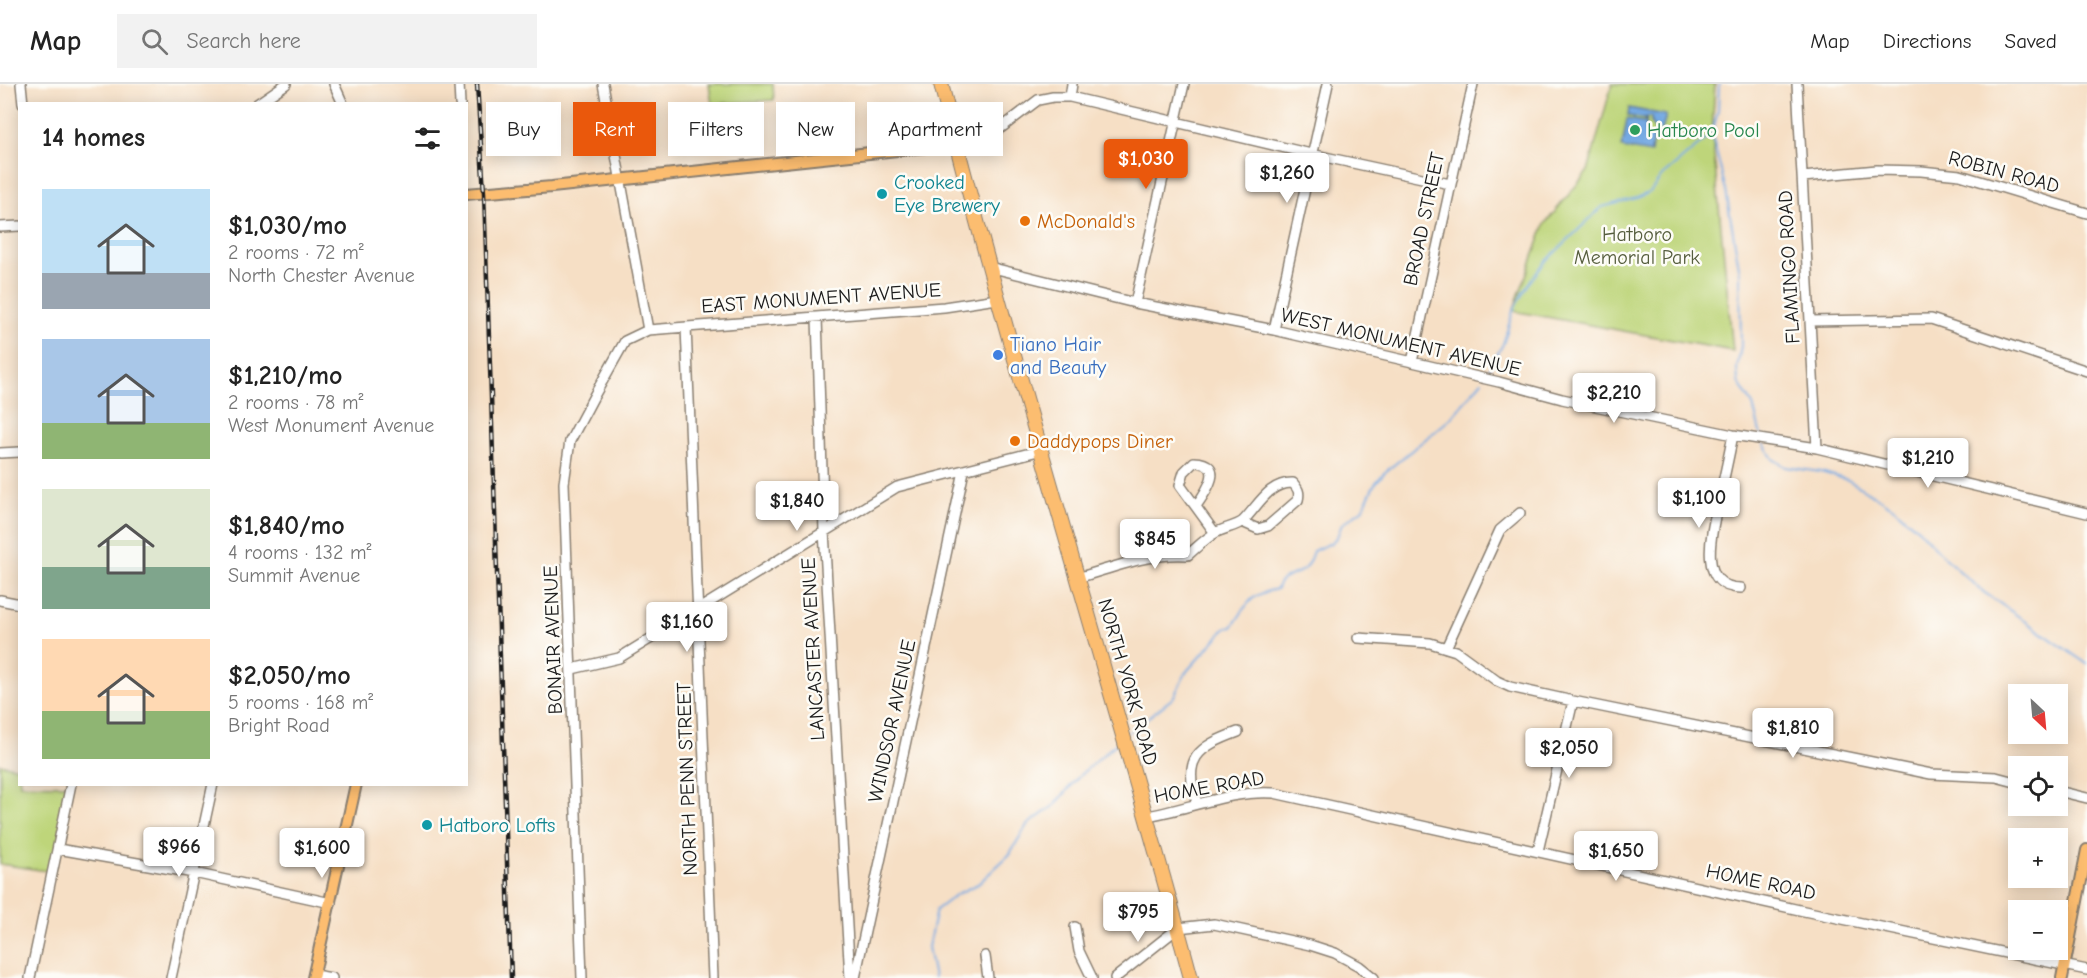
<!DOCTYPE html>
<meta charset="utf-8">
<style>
body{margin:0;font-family:"Comic Neue",sans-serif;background:#f2f2f2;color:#222;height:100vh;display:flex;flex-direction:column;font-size:22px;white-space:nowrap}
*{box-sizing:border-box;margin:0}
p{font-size:20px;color:#767676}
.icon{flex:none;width:33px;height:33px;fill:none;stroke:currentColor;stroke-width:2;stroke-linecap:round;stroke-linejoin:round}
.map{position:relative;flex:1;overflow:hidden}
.panel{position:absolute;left:18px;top:18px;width:450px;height:684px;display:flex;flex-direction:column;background:#fff;border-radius:0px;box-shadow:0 3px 15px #0003}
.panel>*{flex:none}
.hud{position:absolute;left:486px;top:18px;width:570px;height:54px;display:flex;gap:12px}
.needle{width:39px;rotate:154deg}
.buttons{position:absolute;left:2008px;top:600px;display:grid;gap:12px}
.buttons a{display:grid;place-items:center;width:60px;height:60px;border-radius:0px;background:#fff;box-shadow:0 3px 15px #0003;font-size:30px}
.price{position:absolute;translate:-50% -51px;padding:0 14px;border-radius:6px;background:#fff;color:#222;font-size:20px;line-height:39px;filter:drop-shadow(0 2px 3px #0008)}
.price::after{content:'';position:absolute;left:50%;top:36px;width:18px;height:14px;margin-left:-9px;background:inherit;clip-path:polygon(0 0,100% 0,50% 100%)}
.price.selected{background:#ea580c;color:#fff}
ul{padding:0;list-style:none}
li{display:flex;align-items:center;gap:18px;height:150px;padding:0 24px}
li span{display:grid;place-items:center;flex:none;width:168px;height:120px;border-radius:0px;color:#555}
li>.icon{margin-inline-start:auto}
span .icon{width:72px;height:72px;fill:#fffc;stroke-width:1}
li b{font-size:26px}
h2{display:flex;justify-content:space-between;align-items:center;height:72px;padding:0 24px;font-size:26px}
.tag{padding:0 21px;border-radius:0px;background:#fff;box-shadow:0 3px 15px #0003;font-size:21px;line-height:54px}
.tag.selected{background:#ea580c;color:#fff}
header{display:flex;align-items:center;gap:36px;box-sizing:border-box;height:84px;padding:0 30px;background:#fff;border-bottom:2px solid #e0e0e0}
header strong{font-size:28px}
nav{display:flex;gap:33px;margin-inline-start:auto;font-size:21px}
.search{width:420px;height:54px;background:#f2f2f2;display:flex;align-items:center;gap:15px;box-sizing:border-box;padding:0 21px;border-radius:0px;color:#767676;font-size:22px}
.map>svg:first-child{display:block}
.green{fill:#bed57a;stroke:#6d784b;stroke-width:1.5}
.water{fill:#75a9e2;stroke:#48627f;stroke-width:1.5}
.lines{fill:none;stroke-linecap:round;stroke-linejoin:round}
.stream{stroke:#75a9e2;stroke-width:2}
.minor-casing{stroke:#897e70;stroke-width:12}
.major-casing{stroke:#897e70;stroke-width:14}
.highway-casing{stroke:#897e70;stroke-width:16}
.minor{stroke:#fff;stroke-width:9}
.major{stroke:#fcbd6f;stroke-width:10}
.highway{stroke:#fcbd6f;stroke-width:14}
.rail-casing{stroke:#1c1c1c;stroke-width:4.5}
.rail{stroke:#fdfcf7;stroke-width:2;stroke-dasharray:7;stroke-linecap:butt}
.leisure-dot{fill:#2e9e5b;stroke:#fdfcf7;stroke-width:2}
.culture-dot{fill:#0f9aa8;stroke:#fdfcf7;stroke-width:2}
.food-dot{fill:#e8710a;stroke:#fdfcf7;stroke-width:2}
.shop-dot{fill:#3f7fe0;stroke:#fdfcf7;stroke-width:2}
.labels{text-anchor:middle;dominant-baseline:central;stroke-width:5;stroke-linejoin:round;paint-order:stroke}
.leisure-label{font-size:20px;fill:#27864d;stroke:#fdfcf7;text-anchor:start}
.street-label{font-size:20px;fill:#1c1c1c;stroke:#fdfcf7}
.culture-label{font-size:20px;fill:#0d838f;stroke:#fdfcf7;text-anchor:start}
.food-label{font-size:20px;fill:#c56008;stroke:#fdfcf7;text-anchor:start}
.park-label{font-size:20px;fill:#555d3d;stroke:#fdfcf7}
.shop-label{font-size:20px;fill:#366cbe;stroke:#fdfcf7;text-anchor:start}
</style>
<header>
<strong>Map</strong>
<div class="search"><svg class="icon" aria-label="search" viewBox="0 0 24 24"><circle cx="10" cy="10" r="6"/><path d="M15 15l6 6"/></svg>Search here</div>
<nav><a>Map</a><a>Directions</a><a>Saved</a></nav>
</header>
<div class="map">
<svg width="2087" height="894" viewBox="0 0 2087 894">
<rect width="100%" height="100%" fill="#fdfcf7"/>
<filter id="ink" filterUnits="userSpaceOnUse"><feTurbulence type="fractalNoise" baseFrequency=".0167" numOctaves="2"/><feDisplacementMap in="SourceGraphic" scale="12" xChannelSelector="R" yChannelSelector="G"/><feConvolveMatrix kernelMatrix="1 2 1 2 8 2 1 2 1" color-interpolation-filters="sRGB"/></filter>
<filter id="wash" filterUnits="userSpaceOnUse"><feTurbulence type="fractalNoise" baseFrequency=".008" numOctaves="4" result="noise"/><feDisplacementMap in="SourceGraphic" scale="24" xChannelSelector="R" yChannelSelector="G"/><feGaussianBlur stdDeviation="1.35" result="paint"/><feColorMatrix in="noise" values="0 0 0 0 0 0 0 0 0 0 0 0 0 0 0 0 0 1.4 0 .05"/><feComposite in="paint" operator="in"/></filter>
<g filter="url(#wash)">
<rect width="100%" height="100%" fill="#f6dfc5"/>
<path class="green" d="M709,0H773L774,16L712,20Z
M1612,0H1715L1712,50L1733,267L1513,227L1545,140L1588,87Z
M0,680L19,684L20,700L71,701L53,788L0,780Z"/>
<path class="water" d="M1629,24L1666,31L1662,47L1655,46L1651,39V33H1647L1645,48L1653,53L1651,69L1622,64L1627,35L1645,38V35L1628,32Z"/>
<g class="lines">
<path class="stream" d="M1712,51L1726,107L1740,190L1741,262L1737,284L1738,298L1753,321L1761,352
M1485,292L1503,260L1513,227L1528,200L1545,178L1602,123L1637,114L1650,108L1662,92L1712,50L1718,27L1719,0
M1764,360L1773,375L1786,383L1821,388L1848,396L1894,424L1919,446L1947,476L1982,507L2087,580
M1128,649L1173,614L1187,587L1226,544L1232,543C1248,521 1247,511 1277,505C1279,492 1295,492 1304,485C1309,480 1311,473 1313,467L1331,459L1337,453L1342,440L1363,425L1374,401L1384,389L1450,335L1482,297
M934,894L928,863L936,826L957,810L978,800L1009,771L1027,741L1055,721L1080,691L1119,657"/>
</g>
</g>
<g filter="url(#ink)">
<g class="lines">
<defs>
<path id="minor" d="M21,0L23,20
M334,0L343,20
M459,0L460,20
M603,0L648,246
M1797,0L1817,364
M1070,13L1072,0
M257,20L286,0
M956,56L1001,44L1038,16L1053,13H1070L1311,70L1450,100
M1803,93L1877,86L1921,87L1960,91L2087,129
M0,143L20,142
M989,183L1135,219L1274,246L1499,298L1562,315L1733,351L1817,364L2087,429
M1135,219L1184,0
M817,234L824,447L850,894
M1810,237L1931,235L2087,287
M686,243L713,894
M1274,246L1328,0
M1412,278L1473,0
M1733,351C1729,371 1725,391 1720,411C1714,439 1693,504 1741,504
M0,369L20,368
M1196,422C1206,408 1227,379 1194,378L1184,388L1180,401L1215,449
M1077,494C1113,484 1150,468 1188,471C1197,463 1207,453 1217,448C1225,444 1237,442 1243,437C1258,422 1269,398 1293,399C1298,405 1300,408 1298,416L1268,442L1258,445L1242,438
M0,516L20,520
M1358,554L1430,559L1456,567L1497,597L1510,603L1573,617L1931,690L1996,693L2019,699
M1446,564L1500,446L1520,429
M572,585L619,574L897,403L1042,366
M2058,707L2087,714
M1197,719C1182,675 1197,663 1238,648
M1147,732C1189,725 1231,706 1274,709L1804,827L2087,886
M58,765L194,789L331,819
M1538,767L1573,617
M1075,843L1079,867L1092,894
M985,872L988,894
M314,891L332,894
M30,894L71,700
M171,894L213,700
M582,894L564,399L570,357L594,312L625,257L648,246L944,223L997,215
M855,894L964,387
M1115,894L1178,844L1214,840L1310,861L1335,869L1359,882L1374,894"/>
<path id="major" d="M466,110L552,103L935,62L956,56
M313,894L356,700
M2062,894L2087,766"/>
<path id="highway" d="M941,0C1017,300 1110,595 1191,894"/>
</defs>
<use href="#minor" class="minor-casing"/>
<use href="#major" class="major-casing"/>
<use href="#highway" class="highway-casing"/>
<use href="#minor" class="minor"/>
<use href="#major" class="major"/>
<use href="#highway" class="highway"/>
<defs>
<path id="rail" d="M477,0L484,109L511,894"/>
</defs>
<use href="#rail" class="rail-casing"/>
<use href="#rail" class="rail"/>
</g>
</g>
<circle class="leisure-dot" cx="1635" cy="46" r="6"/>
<g class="culture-dot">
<circle cx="882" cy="110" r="6"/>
<circle cx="427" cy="741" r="6"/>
</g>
<g class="food-dot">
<circle cx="1025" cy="137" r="6"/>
<circle cx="1015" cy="357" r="6"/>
</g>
<circle class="shop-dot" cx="998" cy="271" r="6"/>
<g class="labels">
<g class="leisure-label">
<text x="1647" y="46">Hatboro Pool</text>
</g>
<g class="street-label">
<text transform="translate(2004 88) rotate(15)">ROBIN ROAD</text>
<text transform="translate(1424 135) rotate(-78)">BROAD STREET</text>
<text transform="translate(1789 183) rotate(-93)">FLAMINGO ROAD</text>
<text transform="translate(821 214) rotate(-4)">EAST MONUMENT AVENUE</text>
<text transform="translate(1401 258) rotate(13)">WEST MONUMENT AVENUE</text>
<text transform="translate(553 556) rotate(-92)">BONAIR AVENUE</text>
<text transform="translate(813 565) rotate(-93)">LANCASTER AVENUE</text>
<text transform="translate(1128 598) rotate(74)">NORTH YORK ROAD</text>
<text transform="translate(892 637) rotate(-78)">WINDSOR AVENUE</text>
<text transform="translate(687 695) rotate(-92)">NORTH PENN STREET</text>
<text transform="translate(1209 703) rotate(-10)">HOME ROAD</text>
<text transform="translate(1761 798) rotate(12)">HOME ROAD</text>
</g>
<g class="culture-label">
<text x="894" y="98">Crooked<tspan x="894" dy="23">Eye Brewery</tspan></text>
<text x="439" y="741">Hatboro Lofts</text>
</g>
<g class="food-label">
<text x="1037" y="137">McDonald's</text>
<text x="1027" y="357">Daddypops Diner</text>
</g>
<g class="park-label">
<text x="1637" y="150">Hatboro<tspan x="1637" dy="23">Memorial Park</tspan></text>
</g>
<g class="shop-label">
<text x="1010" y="260">Tiano Hair<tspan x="1010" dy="23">and Beauty</tspan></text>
</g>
</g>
</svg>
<div class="buttons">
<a><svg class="needle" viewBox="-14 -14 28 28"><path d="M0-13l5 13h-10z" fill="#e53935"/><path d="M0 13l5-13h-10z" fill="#767676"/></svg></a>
<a><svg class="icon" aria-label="locate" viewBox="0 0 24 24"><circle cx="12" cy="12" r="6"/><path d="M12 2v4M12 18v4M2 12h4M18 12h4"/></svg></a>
<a>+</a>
<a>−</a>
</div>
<b class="price selected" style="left:1146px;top:106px">$1,030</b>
<b class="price" style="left:1287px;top:120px">$1,260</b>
<b class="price" style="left:1614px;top:340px">$2,210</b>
<b class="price" style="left:1928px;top:405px">$1,210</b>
<b class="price" style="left:1699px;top:445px">$1,100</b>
<b class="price" style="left:797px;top:448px">$1,840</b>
<b class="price" style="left:1155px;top:486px">$845</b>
<b class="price" style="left:687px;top:569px">$1,160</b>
<b class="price" style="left:1793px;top:675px">$1,810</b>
<b class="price" style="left:1569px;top:695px">$2,050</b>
<b class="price" style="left:179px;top:794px">$966</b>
<b class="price" style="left:322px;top:795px">$1,600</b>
<b class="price" style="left:1616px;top:798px">$1,650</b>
<b class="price" style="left:1138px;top:859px">$795</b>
<div class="hud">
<a class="tag">Buy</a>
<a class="tag selected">Rent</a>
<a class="tag">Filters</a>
<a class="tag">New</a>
<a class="tag">Apartment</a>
</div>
<section class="panel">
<h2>14 homes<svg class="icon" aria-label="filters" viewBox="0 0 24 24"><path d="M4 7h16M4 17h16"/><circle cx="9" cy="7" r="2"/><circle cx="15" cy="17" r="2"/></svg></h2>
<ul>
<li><span style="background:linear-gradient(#bfe0f5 70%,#9aa5b1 0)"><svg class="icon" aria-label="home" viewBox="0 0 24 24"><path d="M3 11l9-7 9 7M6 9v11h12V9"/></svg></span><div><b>$1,030/mo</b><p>2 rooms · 72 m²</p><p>North Chester Avenue</p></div></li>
<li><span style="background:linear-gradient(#a9c7e8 70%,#8fb573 0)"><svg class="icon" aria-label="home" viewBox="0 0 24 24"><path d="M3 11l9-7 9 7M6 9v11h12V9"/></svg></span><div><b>$1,210/mo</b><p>2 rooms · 78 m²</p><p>West Monument Avenue</p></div></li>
<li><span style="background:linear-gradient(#dfe7d0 65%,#7fa58c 0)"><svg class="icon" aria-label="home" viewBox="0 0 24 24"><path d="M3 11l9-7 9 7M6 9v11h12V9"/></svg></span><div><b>$1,840/mo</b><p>4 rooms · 132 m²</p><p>Summit Avenue</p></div></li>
<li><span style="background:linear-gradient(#ffd9b3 60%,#8fb573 0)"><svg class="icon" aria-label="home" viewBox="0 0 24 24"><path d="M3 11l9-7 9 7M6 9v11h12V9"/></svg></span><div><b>$2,050/mo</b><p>5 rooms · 168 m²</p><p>Bright Road</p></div></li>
</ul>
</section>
</div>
